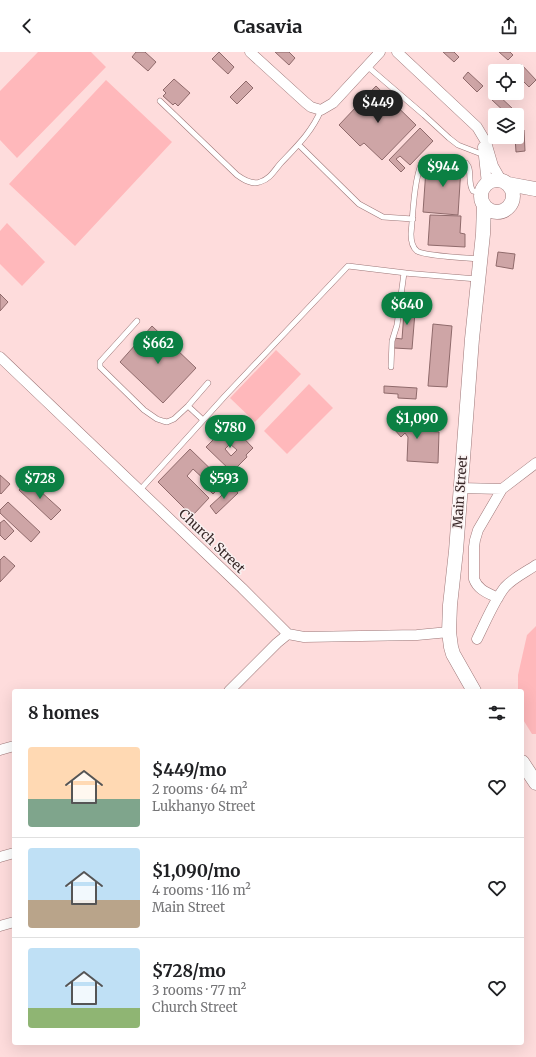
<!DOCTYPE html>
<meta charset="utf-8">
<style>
body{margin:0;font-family:Merriweather,serif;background:#f6f6f6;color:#202124;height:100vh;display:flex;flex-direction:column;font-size:15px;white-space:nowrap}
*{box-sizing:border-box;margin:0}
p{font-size:13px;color:#757577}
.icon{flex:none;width:22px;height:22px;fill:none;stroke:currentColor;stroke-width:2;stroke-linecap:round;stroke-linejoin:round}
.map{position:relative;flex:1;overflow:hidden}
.side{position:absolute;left:12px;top:637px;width:512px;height:356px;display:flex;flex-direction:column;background:#fff;border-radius:4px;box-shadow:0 4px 16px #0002}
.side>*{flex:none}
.buttons{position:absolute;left:488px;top:12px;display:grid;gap:8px}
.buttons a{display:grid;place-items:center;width:36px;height:36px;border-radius:4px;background:#fff;box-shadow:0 4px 16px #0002;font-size:20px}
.price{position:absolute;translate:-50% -34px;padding:0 9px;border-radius:14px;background:#0b8043;color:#fff;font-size:13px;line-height:26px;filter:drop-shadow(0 1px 2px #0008)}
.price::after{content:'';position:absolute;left:50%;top:24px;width:12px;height:9px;margin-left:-6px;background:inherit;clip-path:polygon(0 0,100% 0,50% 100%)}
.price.active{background:#222;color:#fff}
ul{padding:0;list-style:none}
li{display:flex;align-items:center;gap:12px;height:100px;padding:0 16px}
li+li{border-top:1px solid #e0e0e0}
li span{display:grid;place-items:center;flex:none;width:112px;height:80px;border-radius:4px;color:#555}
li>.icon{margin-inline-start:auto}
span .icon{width:48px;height:48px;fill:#fffc;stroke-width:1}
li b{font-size:17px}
h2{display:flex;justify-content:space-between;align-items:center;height:48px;padding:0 16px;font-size:17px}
header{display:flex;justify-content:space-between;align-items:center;height:52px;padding:0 16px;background:#fff;font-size:18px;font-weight:800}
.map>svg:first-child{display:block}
.green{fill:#ffb8bb}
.building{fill:#cea5a6;stroke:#8f6a6b;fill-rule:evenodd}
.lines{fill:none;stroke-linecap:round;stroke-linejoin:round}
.lane-casing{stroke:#9d7778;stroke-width:6}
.street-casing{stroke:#9d7778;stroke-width:11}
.secondary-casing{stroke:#9d7778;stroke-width:15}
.lane{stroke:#fff;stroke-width:5}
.street{stroke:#fff;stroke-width:10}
.secondary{stroke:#fff;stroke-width:14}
.labels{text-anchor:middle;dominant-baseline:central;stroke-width:3;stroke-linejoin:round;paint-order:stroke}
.street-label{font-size:13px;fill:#382828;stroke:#f9f0f0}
</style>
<header><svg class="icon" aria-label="back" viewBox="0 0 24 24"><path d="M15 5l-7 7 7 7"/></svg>Casavia<svg class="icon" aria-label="share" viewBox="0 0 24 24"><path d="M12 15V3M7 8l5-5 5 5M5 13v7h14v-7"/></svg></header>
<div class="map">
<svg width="536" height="1005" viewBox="0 0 536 1005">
<rect width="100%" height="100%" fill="#fedcdc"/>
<path class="green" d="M38,0H91L106,15L17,106L0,88V39Z
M106,28L172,90L75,194L9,132Z
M7,171L45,210L22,234L0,212V179Z
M276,298L301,322L255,370L230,346Z
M309,332L333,356L287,402L264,379Z
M536,574V682H532L522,666V639H518V623L527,583Z"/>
<path class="building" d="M136,0H145L156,10L148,19L132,5Z
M219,0L234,15L228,22L212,7Z
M275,0H289L295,6L289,13Z
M443,0H454L459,5L454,10Z
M499,0H510L513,3L508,8Z
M521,12L536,28L529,35L517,23V19H514Z
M468,20L483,34L477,40L463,26Z
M174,27L190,41L178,54L175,51L173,53L163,44L166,41L163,38Z
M246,29L253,36L237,52L230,45Z
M376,34L416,73L382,108L364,91L360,94L339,73Z
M497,42L513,57L507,62L492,48Z
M420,76L433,89L410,113L400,104L396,107L405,116L401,120L389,108Z
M517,78H524L525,99L516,100L515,85H517Z
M437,103L451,104V114L461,115L458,163L423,160L426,117L436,118Z
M430,163L461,164L460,181L465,182V195L428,193Z
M498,200L515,202L513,217L496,214Z
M0,242L8,250L0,259Z
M405,247L416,248L412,297L394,296V286L402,287Z
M433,272L452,274L447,335L428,334Z
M152,274L196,316L163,351L120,310Z
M384,334L417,336L416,347L398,346V342L384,341Z
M402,357L415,372L412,375L415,378L439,380L438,411L407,409L408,385L405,381L401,385L388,370Z
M234,376L253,396L246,403L247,405L232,420L206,395L223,378L227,383ZM230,392L237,398L231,404L225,397Z
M190,397L226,432L221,437L219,436L213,442L203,432L206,429L193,417L187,424L209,446L192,464L158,430Z
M0,423L10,432L1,442L0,441Z
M28,428L61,458L51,468L19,438Z
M232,434L238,441L216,462L210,454Z
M8,450L40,480L31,490L0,461V458Z
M4,468L14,479L5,488L0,483V471Z
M4,504L15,514L0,530V508Z"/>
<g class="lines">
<defs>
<path id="lane" d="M367,14L424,63L449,86L458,93L484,103
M160,49L237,123C244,128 252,133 260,130C270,127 274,119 280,112C296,95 312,80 321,58
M299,93L359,152L383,165L413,167
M479,207C468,206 424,204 417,199C412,195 411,188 411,182C413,161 414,128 422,110L427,108L466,111C473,118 467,131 473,139L482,141
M137,269L100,310V315L144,358L157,367L163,369L167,370L174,367L188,354L208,331
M391,315L392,289L397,273L404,221L477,227
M188,354L203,368
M140,438L225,344L348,214L406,221"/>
<path id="street" d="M250,0L306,51L311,55L321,58L333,51L380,0
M397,0L477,75L486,90L493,114L501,128
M483,95L487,132
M0,305L242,536L288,582L304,585L417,583L449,580
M460,436L502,437
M498,546C488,541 478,538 474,527V495L475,488L478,478L502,437L536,411
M477,587C485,571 495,547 505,535C513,526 526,520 536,513
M229,639L277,591L288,582
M0,698L14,694
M0,805L14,801
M0,874L14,870"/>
<path id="secondary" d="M481 144a16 16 0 1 1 32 0a16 16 0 1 1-32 0Z
M508,132L535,137
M474,639L453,602L451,595L449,580L450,553L456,499L472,287L483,182L484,153
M522,710L536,731"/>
</defs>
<use href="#lane" class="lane-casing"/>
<use href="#street" class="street-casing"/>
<use href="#secondary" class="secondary-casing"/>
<use href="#lane" class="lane"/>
<use href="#street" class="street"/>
<use href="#secondary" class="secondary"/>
</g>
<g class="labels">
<g class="street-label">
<text transform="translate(460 440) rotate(-86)">Main Street</text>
<text transform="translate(212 489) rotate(44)">Church Street</text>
</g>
</g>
</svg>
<div class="buttons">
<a><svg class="icon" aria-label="locate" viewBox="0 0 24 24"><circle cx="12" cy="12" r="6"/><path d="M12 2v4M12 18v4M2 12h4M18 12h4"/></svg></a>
<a><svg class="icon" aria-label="layers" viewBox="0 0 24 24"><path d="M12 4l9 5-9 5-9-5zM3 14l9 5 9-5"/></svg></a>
</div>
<b class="price active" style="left:378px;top:72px">$449</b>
<b class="price" style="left:443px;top:136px">$944</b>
<b class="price" style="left:407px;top:274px">$640</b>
<b class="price" style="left:158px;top:313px">$662</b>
<b class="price" style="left:417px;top:388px">$1,090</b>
<b class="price" style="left:230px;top:397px">$780</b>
<b class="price" style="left:40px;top:448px">$728</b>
<b class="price" style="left:224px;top:448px">$593</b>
<section class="side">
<h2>8 homes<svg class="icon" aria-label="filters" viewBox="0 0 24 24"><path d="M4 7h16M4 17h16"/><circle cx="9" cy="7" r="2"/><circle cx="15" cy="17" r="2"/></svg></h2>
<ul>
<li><span style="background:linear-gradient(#ffd9b3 65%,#7fa58c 0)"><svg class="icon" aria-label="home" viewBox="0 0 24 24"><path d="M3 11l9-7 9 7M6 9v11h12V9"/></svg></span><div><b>$449/mo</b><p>2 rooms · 64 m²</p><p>Lukhanyo Street</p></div><svg class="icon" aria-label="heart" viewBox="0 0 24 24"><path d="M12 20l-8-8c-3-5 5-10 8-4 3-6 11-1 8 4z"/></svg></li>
<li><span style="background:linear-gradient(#bfe0f5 65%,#b9a48a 0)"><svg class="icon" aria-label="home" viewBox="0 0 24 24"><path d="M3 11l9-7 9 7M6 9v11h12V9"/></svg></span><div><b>$1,090/mo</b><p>4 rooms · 116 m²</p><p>Main Street</p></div><svg class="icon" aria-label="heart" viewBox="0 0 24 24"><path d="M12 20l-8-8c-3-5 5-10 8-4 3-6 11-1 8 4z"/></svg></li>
<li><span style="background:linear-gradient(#bfe0f5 75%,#8fb573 0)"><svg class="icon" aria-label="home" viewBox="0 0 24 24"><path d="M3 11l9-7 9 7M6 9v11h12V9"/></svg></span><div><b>$728/mo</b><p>3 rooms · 77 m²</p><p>Church Street</p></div><svg class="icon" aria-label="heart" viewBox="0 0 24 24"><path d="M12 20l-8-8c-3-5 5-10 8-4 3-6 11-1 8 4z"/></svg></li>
</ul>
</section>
</div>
